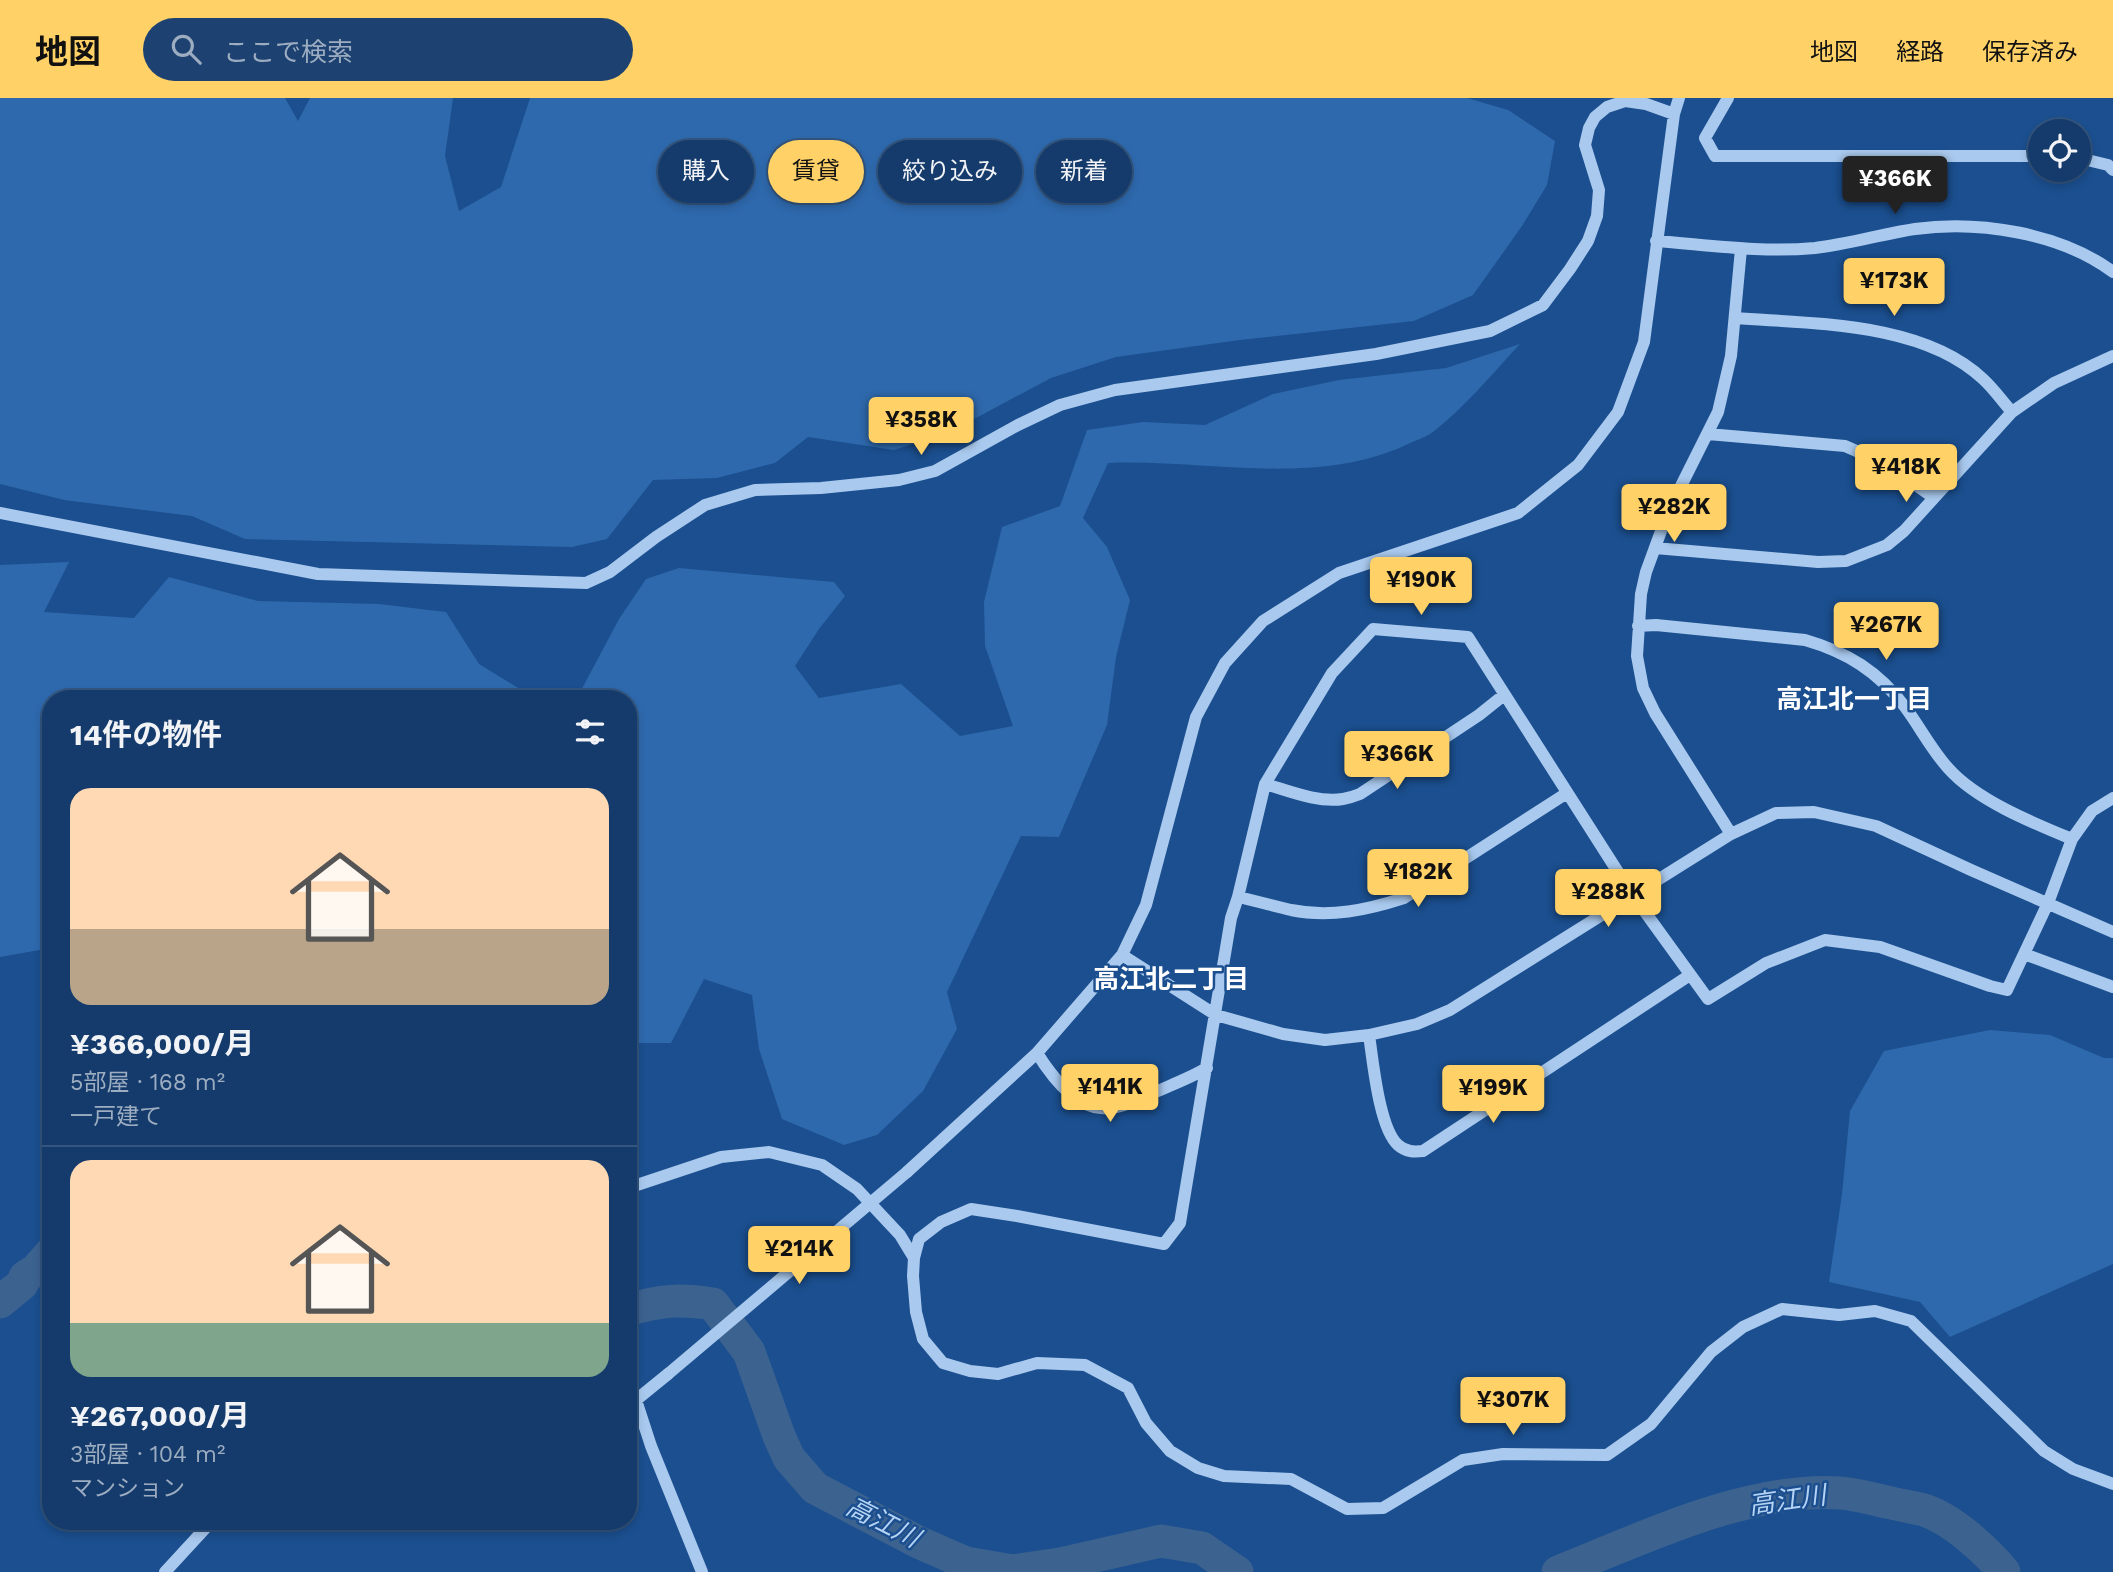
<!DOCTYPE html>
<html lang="ja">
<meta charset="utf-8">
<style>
body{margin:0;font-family:"Work Sans","Noto Sans JP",sans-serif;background:#1d4271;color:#f1f3f6;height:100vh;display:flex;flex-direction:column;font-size:26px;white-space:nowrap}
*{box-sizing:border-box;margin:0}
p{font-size:23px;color:#9dadc1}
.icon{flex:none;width:38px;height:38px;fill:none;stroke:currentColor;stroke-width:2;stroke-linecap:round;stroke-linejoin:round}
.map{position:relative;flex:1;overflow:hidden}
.details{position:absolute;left:42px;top:592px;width:595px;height:840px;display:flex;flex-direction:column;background:#143b6b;border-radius:28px;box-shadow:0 4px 10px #0003,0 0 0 2px #33557e}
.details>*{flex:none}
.hud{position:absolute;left:658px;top:42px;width:665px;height:63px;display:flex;gap:14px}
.tools{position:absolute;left:2028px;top:21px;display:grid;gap:14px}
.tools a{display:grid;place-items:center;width:63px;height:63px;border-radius:50%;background:#143b6b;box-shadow:0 4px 10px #0003,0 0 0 2px #33557e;font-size:35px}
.price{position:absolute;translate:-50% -60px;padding:0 16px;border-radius:7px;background:#ffd166;color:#111;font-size:23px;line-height:46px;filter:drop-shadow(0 2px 4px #0008)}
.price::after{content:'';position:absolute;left:50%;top:42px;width:21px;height:16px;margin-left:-10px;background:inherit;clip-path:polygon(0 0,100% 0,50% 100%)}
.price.current{background:#222;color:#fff}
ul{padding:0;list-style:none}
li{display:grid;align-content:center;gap:14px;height:371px;padding:0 28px}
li+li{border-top:2px solid #33557e}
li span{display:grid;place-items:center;height:217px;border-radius:21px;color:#555}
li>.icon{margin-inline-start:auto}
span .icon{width:126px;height:126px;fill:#fffc;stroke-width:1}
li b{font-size:30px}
h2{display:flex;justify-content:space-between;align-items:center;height:84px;padding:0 28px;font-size:30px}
.pill{padding:0 24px;border-radius:32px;background:#143b6b;box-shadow:0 4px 10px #0003,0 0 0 2px #33557e;font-size:24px;line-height:63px}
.pill.current{background:#ffd166;color:#111}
header{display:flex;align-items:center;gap:42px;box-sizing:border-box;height:98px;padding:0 35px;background:#ffd166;color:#111}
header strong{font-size:33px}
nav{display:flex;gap:38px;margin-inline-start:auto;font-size:24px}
.search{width:490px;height:63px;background:#1d4271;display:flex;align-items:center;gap:18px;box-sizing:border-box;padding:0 24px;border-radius:38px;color:#9dadc1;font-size:26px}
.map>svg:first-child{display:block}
.green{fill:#2e69ad}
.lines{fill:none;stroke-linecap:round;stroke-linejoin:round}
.river{stroke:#3c6290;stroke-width:33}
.minor{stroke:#a9c9ee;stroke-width:12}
.minor-bridge{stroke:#a9c9ee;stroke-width:12}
.labels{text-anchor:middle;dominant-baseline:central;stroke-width:5;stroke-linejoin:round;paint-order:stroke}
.neighbourhood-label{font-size:26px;font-weight:bold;fill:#fff;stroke:#1b4f8f}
.water-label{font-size:26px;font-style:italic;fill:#b5d3f5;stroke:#1b4f8f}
</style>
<header>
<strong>地図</strong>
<div class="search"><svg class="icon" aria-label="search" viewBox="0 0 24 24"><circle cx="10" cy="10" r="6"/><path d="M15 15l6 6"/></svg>ここで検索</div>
<nav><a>地図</a><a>経路</a><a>保存済み</a></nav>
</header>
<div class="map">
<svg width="2113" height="1474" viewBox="0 0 2113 1474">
<rect width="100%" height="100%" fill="#1b4f8f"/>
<path class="green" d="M0,0H285L298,23L310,0H453L445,58L459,113L501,89L530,0H1467L1508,12L1555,43L1547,87L1522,128L1473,197L1414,223L1240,242L1116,259L1051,280L948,335L894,352L808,339L775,365L717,380L653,382L607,441L572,449L245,441L192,418L64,402L0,386Z
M1520,246C1492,276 1465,309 1433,334C1425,340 1413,343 1404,348C1311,389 1206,361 1108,365L1083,420L1107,449L1130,502L1116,559L1107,627L1059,739L1021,738L947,894L957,931L923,993L877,1037L844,1047L782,1021L759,951L752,897L704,881L671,945H628V600H577L619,521L646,481L679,470L834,484L845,498L819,531L795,568L819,600L901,586L960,638L1013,628L985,548L984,504L1002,429L1060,408L1087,332L1143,324L1205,327L1273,296L1339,282L1446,270Z
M69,464L44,514L134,520L169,479L258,503L379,506L446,514L479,566L523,593L553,600H51V850L0,859V467Z
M1990,932L2050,937L2104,960H2113V1166L1950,1239L1920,1204L1829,1184L1842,1096L1850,1013L1884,953Z"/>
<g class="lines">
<path class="river" d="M0,1204L22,1186L25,1179L36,1172L51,1155
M628,1212C661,1202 680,1201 713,1206L749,1254L779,1338L789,1360L815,1390L918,1444L966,1465L1013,1473L1060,1466L1161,1443L1202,1450L1237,1474
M1558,1474C1644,1440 1747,1389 1840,1395C1856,1396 1872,1401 1887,1404C1899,1407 1912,1409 1924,1412C1952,1421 1986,1452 2004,1474"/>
<path class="minor" d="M1728,0L1705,40L1715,58H2040
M2079,60L2108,67L2113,72
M1656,143C1709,147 1762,155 1815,150C1849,146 1882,136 1915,131C1978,122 2061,135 2113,174
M1736,220C1814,226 1923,224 1983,281C1994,291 2002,303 2012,314
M1708,336L1845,348L1886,366L1933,399
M0,415L318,476L586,485L610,474L656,439L705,407L755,392L821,390L899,382L935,373L1018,327L1060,307L1115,292L1376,256L1490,233L1543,207L1570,171L1588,143L1597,118L1599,92L1585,47L1589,30L1595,19L1607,9L1625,3L1646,6L1674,16
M1655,450L1818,464L1846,463L1887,447L1904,433L2012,314L2054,285L2113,258
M1638,528L1656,527L1805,542C1847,554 1879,574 1905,609C1920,629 1931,651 1948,670C1976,702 2033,725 2072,741
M1265,686C1289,693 1318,705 1343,701C1349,700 1355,698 1360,696L1479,617L1504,597
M2113,700L2092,713L2072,741L2048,805L2007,892L1990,888L1880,849L1825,842L1766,865L1708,901L1632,796L1468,539L1373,531L1332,575L1265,686L1238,799L1231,820L1180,1125L1164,1146L1017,1118L971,1111L941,1124L919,1141L914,1160L913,1178L916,1214L923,1241L943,1265L970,1273L998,1276L1037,1265L1085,1267L1128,1290L1146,1325L1170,1353L1198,1370L1224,1378L1291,1381L1347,1411L1383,1410L1463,1362L1503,1356L1607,1357L1651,1326L1711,1254L1743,1229L1782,1211L1839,1217L1875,1213L1911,1223L2044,1353L2073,1371L2113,1386
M1731,736L1655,615L1643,590L1637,558L1641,496L1646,474L1668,414L1718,314L1731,258L1741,151
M1238,799C1256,803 1274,808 1291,812C1330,820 1367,812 1404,800L1567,695
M2024,856L2113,889
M1122,857L1216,917L1283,936L1325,942L1369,937L1417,926L1450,912L1731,736L1776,715L1814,714L1876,728L1971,772L2113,834
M1369,937C1373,963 1379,1030 1398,1047C1406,1054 1414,1054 1423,1053L1690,877
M1037,955C1050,976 1074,1008 1101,1010C1118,1012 1137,1002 1153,995C1171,987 1190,980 1207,970
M907,1074L1037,955L1122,857L1146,807L1196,619L1225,565L1263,523L1339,475L1518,415L1578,367L1618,314L1644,244L1674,16L1679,0
M628,1090L721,1059L769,1054L822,1067L857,1091L900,1137L914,1160
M636,1302L651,1348L702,1474
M629,1305L636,1302L668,1276
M165,1474L212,1423"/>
<path class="minor-bridge" d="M668,1276L907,1074"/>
</g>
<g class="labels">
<g class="neighbourhood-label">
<text x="1854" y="601">高江北一丁目</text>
<text x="1171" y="881">高江北二丁目</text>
</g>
<g class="water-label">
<text transform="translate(1787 1402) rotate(-8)">高江川</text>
<text transform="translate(883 1424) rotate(27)">高江川</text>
</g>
</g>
</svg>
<div class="tools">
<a><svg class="icon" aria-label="locate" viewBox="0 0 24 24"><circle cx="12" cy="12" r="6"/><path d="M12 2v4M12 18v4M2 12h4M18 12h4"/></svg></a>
</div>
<b class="price current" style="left:1895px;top:118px">¥366K</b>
<b class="price" style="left:1894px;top:220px">¥173K</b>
<b class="price" style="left:921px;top:359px">¥358K</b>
<b class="price" style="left:1906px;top:406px">¥418K</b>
<b class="price" style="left:1674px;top:446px">¥282K</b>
<b class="price" style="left:1421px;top:519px">¥190K</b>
<b class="price" style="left:1886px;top:564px">¥267K</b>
<b class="price" style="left:1397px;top:693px">¥366K</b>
<b class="price" style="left:1418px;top:811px">¥182K</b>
<b class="price" style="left:1608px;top:831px">¥288K</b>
<b class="price" style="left:1110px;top:1026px">¥141K</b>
<b class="price" style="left:1493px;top:1027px">¥199K</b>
<b class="price" style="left:799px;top:1188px">¥214K</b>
<b class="price" style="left:1513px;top:1339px">¥307K</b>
<div class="hud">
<a class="pill">購入</a>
<a class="pill current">賃貸</a>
<a class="pill">絞り込み</a>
<a class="pill">新着</a>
</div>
<section class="details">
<h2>14件の物件<svg class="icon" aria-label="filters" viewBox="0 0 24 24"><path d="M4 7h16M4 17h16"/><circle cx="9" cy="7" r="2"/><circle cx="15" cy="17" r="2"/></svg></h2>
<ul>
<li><span style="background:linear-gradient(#ffd9b3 65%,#b9a48a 0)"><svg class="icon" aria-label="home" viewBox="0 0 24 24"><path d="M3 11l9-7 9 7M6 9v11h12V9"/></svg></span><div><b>¥366,000/月</b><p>5部屋 · 168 m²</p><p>一戸建て</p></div></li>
<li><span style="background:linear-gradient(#ffd9b3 75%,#7fa58c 0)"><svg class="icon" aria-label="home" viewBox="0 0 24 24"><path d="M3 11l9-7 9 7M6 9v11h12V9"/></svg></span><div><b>¥267,000/月</b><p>3部屋 · 104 m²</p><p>マンション</p></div></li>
</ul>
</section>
</div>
